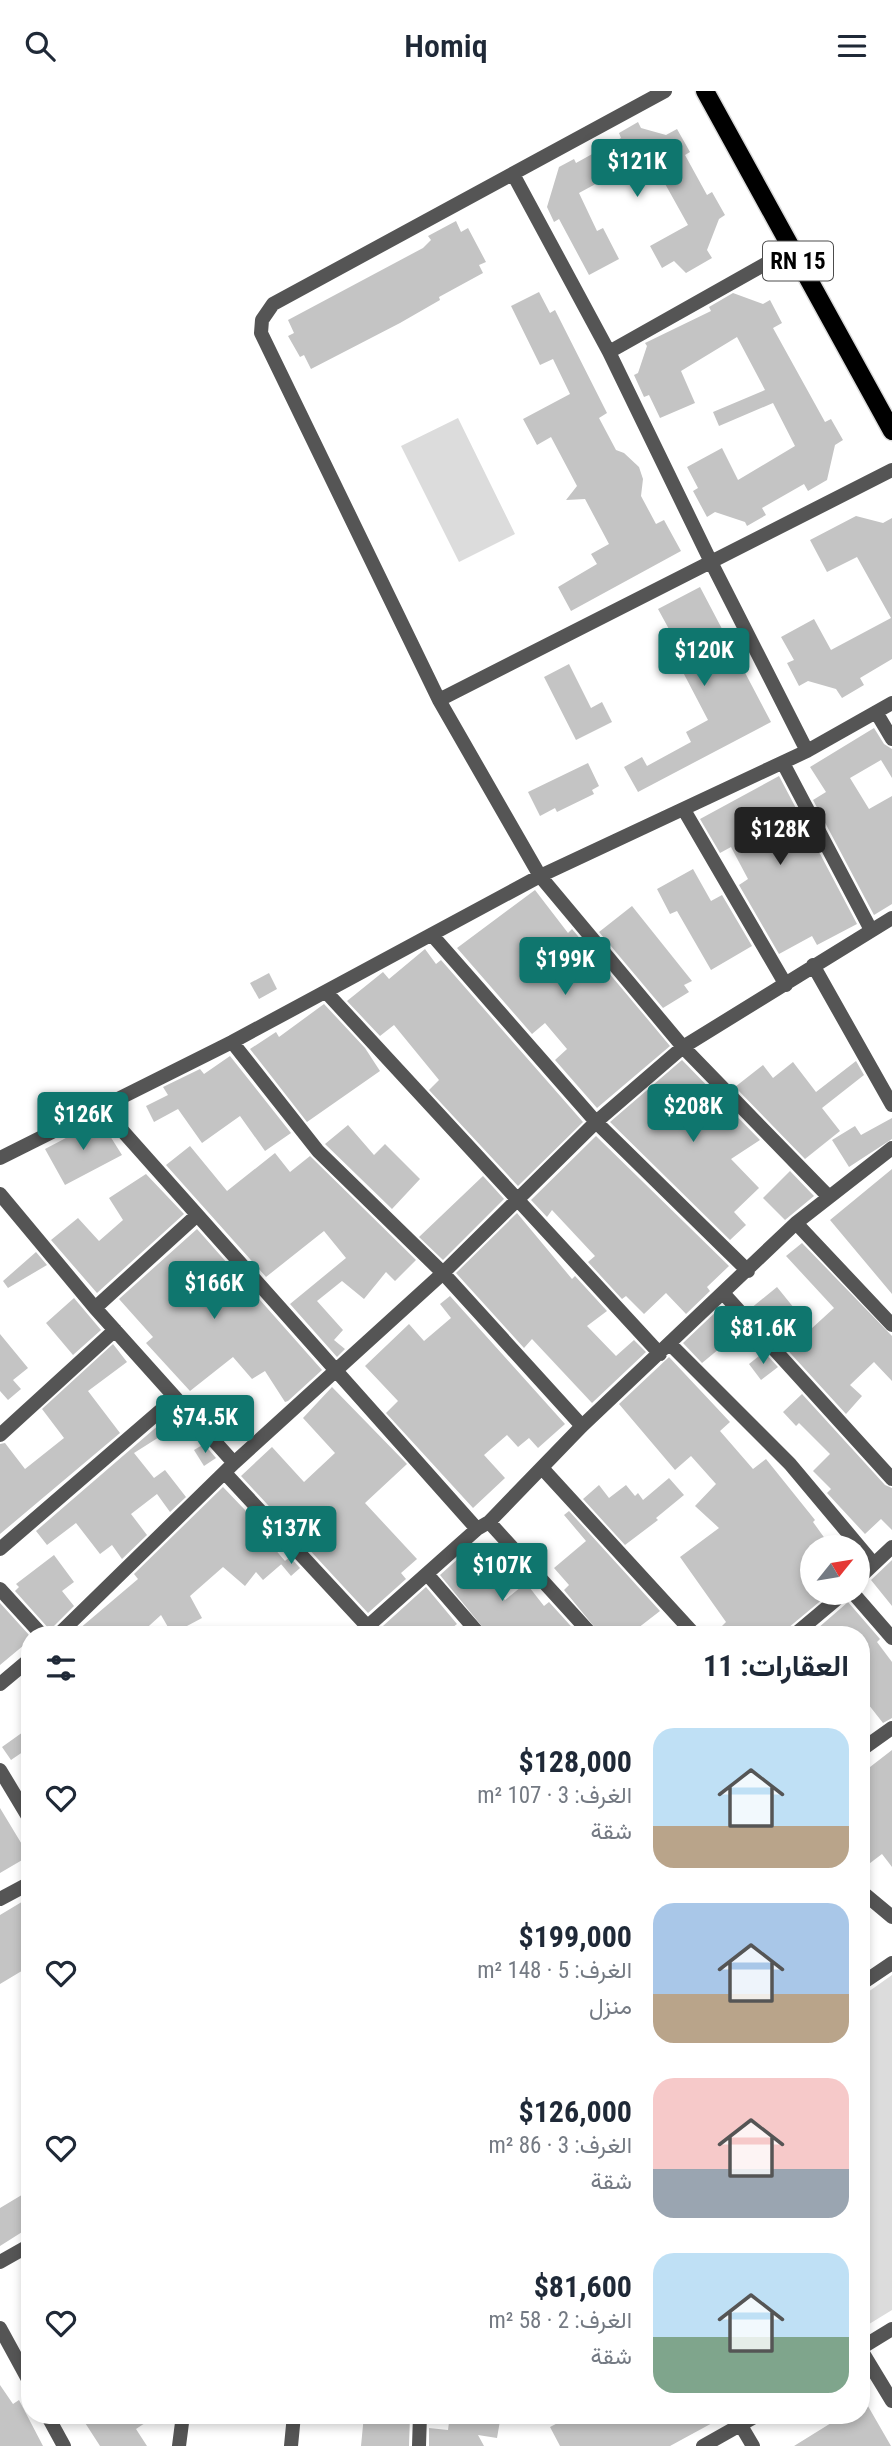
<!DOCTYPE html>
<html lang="ar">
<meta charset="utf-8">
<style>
body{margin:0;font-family:"Roboto Condensed",Vazirmatn,sans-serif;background:#f2f2f3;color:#1f2937;direction:rtl;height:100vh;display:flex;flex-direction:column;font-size:26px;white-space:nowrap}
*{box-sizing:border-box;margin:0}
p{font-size:23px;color:#747a83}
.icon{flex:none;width:38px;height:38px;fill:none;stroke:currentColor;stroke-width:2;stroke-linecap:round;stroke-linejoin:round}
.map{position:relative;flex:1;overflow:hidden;direction:ltr}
.sheet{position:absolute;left:21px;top:1535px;width:849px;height:798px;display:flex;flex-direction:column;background:#fff;border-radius:28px;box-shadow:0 4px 10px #0003;direction:rtl}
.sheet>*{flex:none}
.needle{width:46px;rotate:60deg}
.controls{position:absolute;left:800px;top:1444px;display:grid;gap:14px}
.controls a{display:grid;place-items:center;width:70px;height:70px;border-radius:50%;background:#fff;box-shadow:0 4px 10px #0003;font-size:35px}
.price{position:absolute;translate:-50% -60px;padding:0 16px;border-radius:7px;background:#0f766e;color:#fff;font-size:23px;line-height:46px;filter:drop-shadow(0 2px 4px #0008)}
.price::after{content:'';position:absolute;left:50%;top:42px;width:21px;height:16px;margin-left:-10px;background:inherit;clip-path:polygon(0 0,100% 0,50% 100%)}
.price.current{background:#222;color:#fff}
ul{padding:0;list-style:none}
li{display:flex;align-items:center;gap:21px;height:175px;padding:0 21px}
li span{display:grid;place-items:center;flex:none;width:196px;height:140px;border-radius:21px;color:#555}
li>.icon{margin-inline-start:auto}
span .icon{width:84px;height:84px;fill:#fffc;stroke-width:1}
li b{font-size:30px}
h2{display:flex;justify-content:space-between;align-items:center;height:84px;padding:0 21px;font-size:30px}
header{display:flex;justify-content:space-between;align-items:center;height:91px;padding:0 21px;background:#fff;font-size:32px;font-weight:600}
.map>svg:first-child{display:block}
.green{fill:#dcdcdc}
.building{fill:#c4c4c4}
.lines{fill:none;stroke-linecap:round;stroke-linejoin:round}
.primary-casing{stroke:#dbdbdb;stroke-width:21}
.minor{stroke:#555;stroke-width:14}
.primary{stroke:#000;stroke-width:18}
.labels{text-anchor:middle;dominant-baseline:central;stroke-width:5;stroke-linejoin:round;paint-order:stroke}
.shield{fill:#fff;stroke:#4c4c4c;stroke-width:2}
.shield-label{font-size:23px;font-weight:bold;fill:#000}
</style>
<header><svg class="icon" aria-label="menu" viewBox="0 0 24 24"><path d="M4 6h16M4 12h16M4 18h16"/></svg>Homiq<svg class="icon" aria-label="search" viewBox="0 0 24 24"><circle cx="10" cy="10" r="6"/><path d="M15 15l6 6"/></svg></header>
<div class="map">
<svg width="892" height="2355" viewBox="0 0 892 2355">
<rect width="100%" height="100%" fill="#fff"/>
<path class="green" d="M458,327L515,443L459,471L401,355Z
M892,1884V2219L861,2238V1906Z"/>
<path class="building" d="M638,31L641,37L666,44L677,38L690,61L685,64L707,104L712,101L725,124L719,128L707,159L712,167L686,182L674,170L662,177L650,155L688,134L649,64L579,102L597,140L603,137L619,168L589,184L559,128L554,131L547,116L559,76L574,68L576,72L621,47L619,42Z
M456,130L461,141L468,137L486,171L479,174L483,182L439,206L440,209L400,232L311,278L304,264L300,266L288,245L294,242L288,229L423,157L431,149L428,145Z
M539,201L550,222L555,219L607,322L599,327L616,359L624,362L639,376L643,388L641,405L656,433L664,429L681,460L571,520L558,496L597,473L591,463L609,453L585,408L566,409L577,395L551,346L537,354L523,328L570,303L553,268L540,274L511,215Z
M733,202L763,213L770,209L782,232L773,237L825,331L831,328L843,349L835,354L827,389L808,400L804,393L762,417L766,424L747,435L745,431L715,421L707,426L693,400L698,397L687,376L722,357L738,389L795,355L773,312L719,335L713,321L765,299L737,246L681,280L695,312L660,327L649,304L644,306L634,284L638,282L647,255L645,252L711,220L709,216Z
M856,425L883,432L892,427V568L860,587L864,594L842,607L836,598L808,590L799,595L787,572L794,569L781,546L814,528L831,559L891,527L857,466L827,481L810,449Z
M700,496L771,631L638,701L624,676L642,666L647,675L691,651L686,641L708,629L663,543L670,540L658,518Z
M569,573L591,617L602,611L612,631L576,649L544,586Z
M874,637L884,653L892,658V687L881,669L850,687L869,718L892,705V813L874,824L813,709L826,701L810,676Z
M588,672L599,695L592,699L594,703L557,721L555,717L540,725L528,701Z
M779,685L857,833L817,854L812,845L779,863L739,794L748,788L731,756L720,762L700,728Z
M693,778L711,810L722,804L752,855L711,879L677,820L670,823L657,798Z
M535,799L568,842L572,838L670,955L597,1017L555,969L567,958L545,932L532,943L457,857Z
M632,815L692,890L684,894L689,901L663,917L599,841Z
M425,858L436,873L441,869L583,1031L518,1095L429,999L439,989L394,934L380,945L347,910L383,881L389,888Z
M269,882L277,898L259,908L250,892Z
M324,913L365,957L380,980L307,1031L250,958L276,941L279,946Z
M230,965L291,1042L265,1060L240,1025L202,1052L178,1018L154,1031L146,1015L168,1004L163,996L200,978L204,983Z
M682,969L760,1049L731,1068L759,1097L734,1121L746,1134L730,1149L610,1031Z
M856,970L864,984L822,1017L840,1040L805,1068L735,996L763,974L773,987L793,971L816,1001Z
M892,1027V1048L849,1076L832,1049L855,1035L861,1044Z
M100,1029L122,1064L65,1094L45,1058Z
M348,1034L374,1064L385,1053L420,1088L392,1118L325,1053Z
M596,1045L729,1175L707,1196L710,1200L686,1223L666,1202L644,1223L626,1205L622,1208L588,1171L595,1165L552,1119L547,1126L531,1109Z
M190,1055L227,1100L275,1062L290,1081L310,1065L416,1169L395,1190L386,1181L364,1208L342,1190L317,1210L343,1239L334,1249L345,1258L337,1266L290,1213L346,1167L324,1140L266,1186L166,1074Z
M892,1078V1203L830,1129Z
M790,1080L814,1105L785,1129L763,1107Z
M146,1083L184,1123L97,1202L51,1149L78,1127L99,1150L123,1129L109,1107Z
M483,1085L504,1108L443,1169L419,1146Z
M517,1122L572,1188L575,1185L607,1220L587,1235L616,1265L634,1249L646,1261L592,1312L532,1248L524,1257L456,1182Z
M197,1138L322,1279L288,1310L285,1311L265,1280L252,1288L233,1266L190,1300L146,1252L153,1246L119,1208Z
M802,1152L892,1245V1290L874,1271L850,1294L862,1305L846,1323L750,1218L777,1196L811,1238L834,1217L786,1165Z
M36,1161L47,1174L8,1197L3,1190Z
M450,1205L565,1333L538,1357L529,1347L518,1356L507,1344L484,1364L505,1387L473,1417L386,1322L398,1310L365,1275L409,1233L424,1250L451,1227L440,1213Z
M74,1207L101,1239L73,1264L46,1232Z
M722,1215L742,1239L702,1272L683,1252Z
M0,1243L28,1277L13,1289L21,1298L8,1309L0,1300Z
M113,1253L127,1271L88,1300L120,1342L0,1443V1353L5,1352L25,1378L64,1347L42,1318Z
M764,1261L778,1276L761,1289L749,1273Z
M669,1266L730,1331L720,1340L753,1378L766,1368L815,1429L813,1431L831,1456H812V1502H830L788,1537L785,1544H729L722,1535L726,1531L680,1466L719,1437L695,1415L716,1393L691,1365L675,1379L619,1313Z
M332,1296L407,1373L365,1412L417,1468L401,1482L406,1488L368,1522L304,1453L309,1448L285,1422L280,1427L241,1385L272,1356L304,1391L335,1362L303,1327Z
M802,1303L885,1394L892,1397V1439L881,1428L865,1443L827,1402L831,1398L813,1380L830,1363L799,1332L796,1335L783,1321Z
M175,1320L183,1331L134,1362L154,1387L165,1379L186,1406L170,1421L157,1403L131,1423L147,1444L122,1468L112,1454L100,1463L76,1432L47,1454L36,1440Z
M204,1353L216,1367L204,1375L194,1359Z
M669,1387L684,1404L656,1427L658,1429L625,1454L583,1408L599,1394L609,1407L626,1394L635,1405L638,1402L643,1409Z
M223,1396L265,1440L262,1443L285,1470L263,1489L256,1481L245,1495L223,1476L190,1505L202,1527L172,1543L161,1524L139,1544H72L138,1488L134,1483Z
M569,1420L660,1520L629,1544H601L564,1499L569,1494L554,1477L586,1450L564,1424Z
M471,1456L481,1469L476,1473L505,1509L526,1492L544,1515L549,1511L579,1544H489L440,1484Z
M54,1464L74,1491L62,1500L74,1515L50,1539L15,1500L19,1496L16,1493Z
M290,1466L300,1477L291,1485L281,1473Z
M892,1469V1515L871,1489Z
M426,1496L457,1533L443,1544H373Z
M848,1511L880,1548L877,1551L892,1571V1627L883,1632L861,1604V1544H810Z
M0,1512L30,1545V1549L0,1574Z
M30,1636V1656L11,1669L2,1656Z
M892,1659V1776L882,1763L861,1779V1683Z
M0,1717L29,1765L0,1782Z
M30,1806V1875L0,1893V1824Z
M30,2099V2136L0,2155V2117Z
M0,2294L13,2313L19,2309L43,2355H0Z
M861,2303L891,2355H794L844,2324H861Z
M80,2324H157L136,2338L147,2355H100Z
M364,2324H410L409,2355H361Z
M450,2324H501L497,2347L478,2344L484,2355H429V2337L448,2339Z
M573,2324H727L670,2355H560L550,2336Z"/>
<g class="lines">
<defs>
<path id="primary" d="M705,0L892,340"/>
</defs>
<use href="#primary" class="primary-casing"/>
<path class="minor" d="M665,0L273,213L262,229L261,242L439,609L540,785L683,956L828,1105
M513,83L609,261
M792,158L609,261L711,471L807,660
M439,609L892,379
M876,621L892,648
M783,672L871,839
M684,719L786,894
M432,844L596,1031L748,1180
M813,874L892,1014
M326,901L660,1263
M232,951L318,1060L443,1182L582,1335
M103,1018L477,1438
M0,1067L232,951L540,785L807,660L892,612
M0,1103L95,1217L234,1372
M796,1132L892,1234
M723,1202L892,1388
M95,1217L196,1125
M671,1254L790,1373L873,1472
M0,1344L115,1239
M542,1377L695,1544
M225,1382L367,1535
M489,1431L592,1544
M0,1458L175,1307
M427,1483L480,1544
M858,1488L892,1456
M0,1498L42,1544
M853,1502L892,1547
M58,1544L234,1372L443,1182L596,1031L683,956L892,827
M358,1544L477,1438L489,1431L582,1335L796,1132L892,1057
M794,1544L844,1502
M0,1593L30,1568
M861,1659L892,1637
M0,1679L30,1729
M861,1800L892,1826
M0,1808L30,1792
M861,1893L892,1872
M0,2171L30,2154
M0,2237L30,2292
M861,2257L892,2238
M861,2259L892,2310
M47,2324L64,2355
M740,2333L753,2355
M179,2355L183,2324
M291,2355L294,2324
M419,2355L420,2324
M703,2355L758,2324"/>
<use href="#primary" class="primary"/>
</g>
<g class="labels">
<rect class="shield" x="763" y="150.5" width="70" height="39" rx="5"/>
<g class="shield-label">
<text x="798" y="170">RN 15</text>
</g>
</g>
</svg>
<div class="controls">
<a><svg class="needle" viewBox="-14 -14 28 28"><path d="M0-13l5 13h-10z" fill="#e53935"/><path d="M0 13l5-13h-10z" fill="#747a83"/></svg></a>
</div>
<b class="price" style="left:637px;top:108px">$121K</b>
<b class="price" style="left:704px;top:597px">$120K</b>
<b class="price current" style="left:780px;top:776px">$128K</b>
<b class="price" style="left:565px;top:906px">$199K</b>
<b class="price" style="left:693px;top:1053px">$208K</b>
<b class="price" style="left:83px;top:1061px">$126K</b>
<b class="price" style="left:214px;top:1230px">$166K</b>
<b class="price" style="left:763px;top:1275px">$81.6K</b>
<b class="price" style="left:205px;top:1364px">$74.5K</b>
<b class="price" style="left:291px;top:1475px">$137K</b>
<b class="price" style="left:502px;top:1512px">$107K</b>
<section class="sheet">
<h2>العقارات: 11<svg class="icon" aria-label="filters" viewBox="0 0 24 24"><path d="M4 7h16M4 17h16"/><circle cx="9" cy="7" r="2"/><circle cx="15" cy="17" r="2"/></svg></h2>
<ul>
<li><span style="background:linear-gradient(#bfe0f5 70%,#b9a48a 0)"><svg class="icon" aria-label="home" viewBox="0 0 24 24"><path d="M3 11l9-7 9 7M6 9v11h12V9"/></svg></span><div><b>$128,000</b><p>الغرف: 3 · 107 m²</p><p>شقة</p></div><svg class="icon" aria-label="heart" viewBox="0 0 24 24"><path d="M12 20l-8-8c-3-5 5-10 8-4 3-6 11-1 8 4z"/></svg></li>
<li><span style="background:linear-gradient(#a9c7e8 65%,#b9a48a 0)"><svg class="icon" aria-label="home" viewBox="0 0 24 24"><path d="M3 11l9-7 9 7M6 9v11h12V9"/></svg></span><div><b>$199,000</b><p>الغرف: 5 · 148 m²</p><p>منزل</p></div><svg class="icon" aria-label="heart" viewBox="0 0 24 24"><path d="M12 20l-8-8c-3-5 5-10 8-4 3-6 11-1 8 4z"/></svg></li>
<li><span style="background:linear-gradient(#f6c9c9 65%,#9aa5b1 0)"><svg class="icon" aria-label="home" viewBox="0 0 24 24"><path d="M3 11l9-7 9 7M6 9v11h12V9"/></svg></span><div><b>$126,000</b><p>الغرف: 3 · 86 m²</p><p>شقة</p></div><svg class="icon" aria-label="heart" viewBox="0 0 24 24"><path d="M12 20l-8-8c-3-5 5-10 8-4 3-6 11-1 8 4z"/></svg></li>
<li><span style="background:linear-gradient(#bfe0f5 60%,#7fa58c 0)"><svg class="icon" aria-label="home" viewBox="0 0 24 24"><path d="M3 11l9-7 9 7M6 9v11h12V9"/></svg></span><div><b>$81,600</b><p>الغرف: 2 · 58 m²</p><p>شقة</p></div><svg class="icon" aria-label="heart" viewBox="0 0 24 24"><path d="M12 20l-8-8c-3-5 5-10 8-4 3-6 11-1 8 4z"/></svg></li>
</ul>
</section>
</div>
